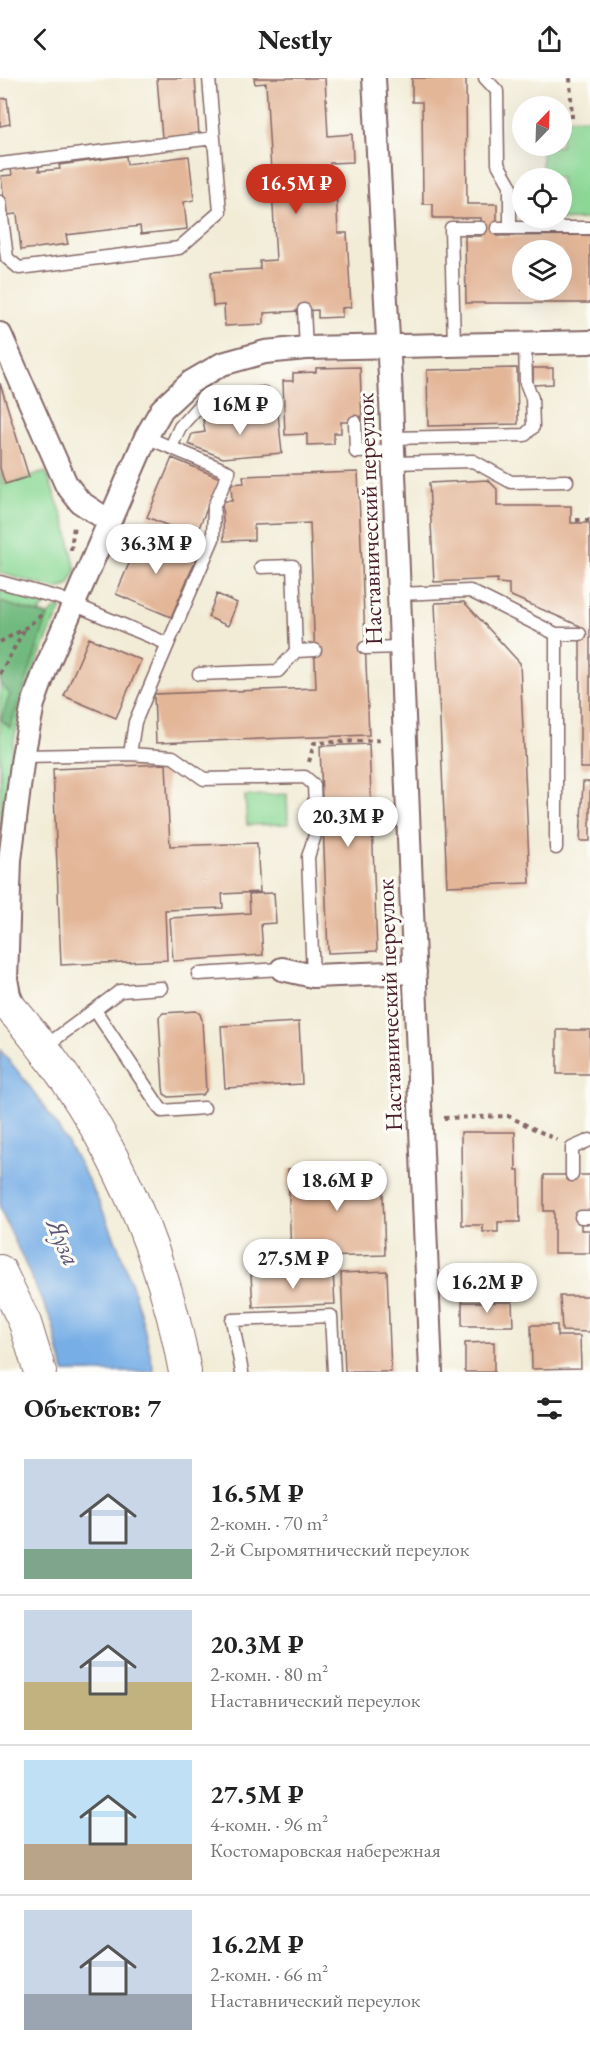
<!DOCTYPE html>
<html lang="ru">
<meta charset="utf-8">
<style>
body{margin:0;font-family:"EB Garamond",serif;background:#f6f6f6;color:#222;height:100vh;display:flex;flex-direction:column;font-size:22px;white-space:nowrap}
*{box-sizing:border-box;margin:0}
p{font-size:20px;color:#767676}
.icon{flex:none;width:33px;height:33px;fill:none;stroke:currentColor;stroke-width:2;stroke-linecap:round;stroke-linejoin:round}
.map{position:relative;height:1294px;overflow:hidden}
.details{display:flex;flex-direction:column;background:#fff;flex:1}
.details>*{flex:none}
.needle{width:39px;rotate:23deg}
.fabs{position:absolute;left:512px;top:18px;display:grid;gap:12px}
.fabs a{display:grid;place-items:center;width:60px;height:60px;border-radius:50%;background:#fff;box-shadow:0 6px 24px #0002;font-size:30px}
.price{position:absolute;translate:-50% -51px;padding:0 14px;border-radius:21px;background:#fff;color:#222;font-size:20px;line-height:39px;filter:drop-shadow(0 2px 3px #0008)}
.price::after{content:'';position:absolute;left:50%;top:36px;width:18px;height:14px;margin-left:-9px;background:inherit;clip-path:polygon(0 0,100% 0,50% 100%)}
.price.active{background:#c8321e;color:#fff}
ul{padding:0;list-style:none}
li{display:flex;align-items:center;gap:18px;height:150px;padding:0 24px}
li+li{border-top:2px solid #e0e0e0}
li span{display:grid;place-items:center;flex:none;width:168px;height:120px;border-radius:0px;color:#555}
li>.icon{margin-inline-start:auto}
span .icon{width:72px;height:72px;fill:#fffc;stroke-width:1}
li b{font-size:26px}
h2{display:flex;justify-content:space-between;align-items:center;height:72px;padding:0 24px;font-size:26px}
header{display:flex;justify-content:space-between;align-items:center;height:78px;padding:0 24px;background:#fff;font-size:27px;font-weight:800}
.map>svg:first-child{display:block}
.green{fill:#8cd996;stroke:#6b7c60;stroke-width:1.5}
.forest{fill:#71b97f;stroke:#5e6c55;stroke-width:1.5}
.water{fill:#77aee6;stroke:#606688;stroke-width:1.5}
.building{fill:#e3b698;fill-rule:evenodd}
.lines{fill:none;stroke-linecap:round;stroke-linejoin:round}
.lane-casing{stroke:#856767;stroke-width:15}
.street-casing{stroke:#856767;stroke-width:26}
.secondary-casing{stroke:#856767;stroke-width:34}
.path{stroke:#856767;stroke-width:4;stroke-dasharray:4.5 4.5;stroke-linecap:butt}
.lane{stroke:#fff;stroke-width:12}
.street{stroke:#fff;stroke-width:22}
.secondary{stroke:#fff;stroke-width:32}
.labels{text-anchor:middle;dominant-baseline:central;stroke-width:6;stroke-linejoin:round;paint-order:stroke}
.street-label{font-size:24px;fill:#4a1f2b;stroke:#fdfcf7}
.water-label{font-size:26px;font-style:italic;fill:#5c5876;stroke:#fdfcf7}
</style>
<header><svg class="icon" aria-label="back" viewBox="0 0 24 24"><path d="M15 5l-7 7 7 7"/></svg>Nestly<svg class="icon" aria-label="share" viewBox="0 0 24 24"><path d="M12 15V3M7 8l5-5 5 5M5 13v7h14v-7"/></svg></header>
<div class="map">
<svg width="590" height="1294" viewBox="0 0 590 1294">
<rect width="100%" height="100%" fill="#fdfcf7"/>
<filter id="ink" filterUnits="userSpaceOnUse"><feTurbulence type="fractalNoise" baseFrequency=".0167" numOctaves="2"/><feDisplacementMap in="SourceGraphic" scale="12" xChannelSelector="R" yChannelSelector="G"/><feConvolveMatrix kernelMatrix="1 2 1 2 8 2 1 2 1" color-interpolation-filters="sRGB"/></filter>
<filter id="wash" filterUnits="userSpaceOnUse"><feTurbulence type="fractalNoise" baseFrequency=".008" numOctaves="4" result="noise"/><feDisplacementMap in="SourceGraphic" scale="24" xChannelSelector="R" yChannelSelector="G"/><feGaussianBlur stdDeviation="1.35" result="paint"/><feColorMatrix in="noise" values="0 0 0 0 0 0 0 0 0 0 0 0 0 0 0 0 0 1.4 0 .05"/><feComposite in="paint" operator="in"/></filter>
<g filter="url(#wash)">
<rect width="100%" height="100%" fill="#f2ecd7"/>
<path class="green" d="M590,40V141L543,142V140H561V100H542V68H561V41Z
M0,390L5,406L46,394L66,447L76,493L68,508L56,511L0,495Z
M0,512L48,525L38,535L47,538L58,529L62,530C19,611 10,670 0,759Z
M287,716L288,746L247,747L245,718Z"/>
<path class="forest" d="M0,524L48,538L10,650L1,641L10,616L0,605Z"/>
<path class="water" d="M0,972C79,1062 132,1177 154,1294H64L52,1244L0,1131Z"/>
<g id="blocks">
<path class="building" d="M157,0H195L199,57L162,60Z
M254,0H325L328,58L352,56L353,84L330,85L331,110H336L338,155H347L351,229L342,230V239L318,240V232L264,235V246L225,248L224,227L213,228L211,194L260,191V183L276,182L266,5L255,6Z
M412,0H466L467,126H497V158L590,157V225H466L465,158H481V140H433V126H423L422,24H412ZM522,172H561V212H522Z
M7,20L10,46L0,48V21Z
M126,78L127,86L189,78L194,122L184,124L187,151L141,156L140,148L66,157L68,166L21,172L17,136L6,137L1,98L12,97L11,91L39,88V93L60,91L59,87Z
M360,289L362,344H341V355H334V366L307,367V356L285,357L283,303H293V295L316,294V290Z
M517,290L518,346L428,348L427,292Z
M533,290H553V306L533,307Z
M0,305L29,399L5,406L0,390Z
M278,335L282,375L223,380L188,366L192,356L205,354L203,342Z
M172,380L220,400L195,459L147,439Z
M358,394L369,657L156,665L154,616L316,610L310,445L254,447V462L224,463L222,423H232L231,406L244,405L243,398Z
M488,402L497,411V428H571V445H590V690H580V548L509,517V506L497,505L498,501L434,504L429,405Z
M142,455L197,479L171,539L116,516Z
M217,516L237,525L228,548L208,539Z
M464,524L520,585L530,805L447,808L435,525Z
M89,560L141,582L116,640L64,618Z
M369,666L377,873L328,875L320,668Z
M166,686L170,768L257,765L260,814L222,816L223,830L165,832L167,882L61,887L53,691Z
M583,704H590V763H580Z
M274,815L276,845L261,846L263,877L173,883L170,840L250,835L249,816Z
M196,933L200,936L202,942L206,1013L202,1017L169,1019L164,1016L163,1009L159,939L163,935Z
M299,944L302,1006L225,1010L221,948Z
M557,952H590V996H557Z
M461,1054H515L516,1092H519L520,1144H498V1154H483V1147H462Z
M382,1087L385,1177L291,1180L288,1091Z
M544,1097H590V1133H581V1152H590V1175H554V1133H544Z
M387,1193L391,1294H345L341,1195Z
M333,1194L335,1226L253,1229L251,1197Z
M560,1218H590V1254L562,1253Z
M462,1224H512L513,1248H462Z
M531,1247H557V1258H580L581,1290L532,1291Z
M494,1264V1294H465V1265Z"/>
</g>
</g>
<g filter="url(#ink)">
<use href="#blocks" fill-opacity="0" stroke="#856767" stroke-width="1.5"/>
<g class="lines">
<defs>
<path id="lane" d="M485,0L497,13L498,86L510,107V150
M0,86L214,60
M0,124L7,180L19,190L179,170L220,134L209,0
M497,150H590
M304,232L306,270
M454,267L451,150H481
M355,344L356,374L393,373
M146,359L229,394L214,428L213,461L168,566
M392,360L525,357L533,349L532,320L526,305L525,266
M171,369L180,349L204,322L264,315
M393,385L473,383L511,404L567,403
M261,489L293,488L296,573L315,572
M0,504L59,520L168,566L135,644L130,676
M399,516L470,513L556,556V770
M556,556H580
M365,570L401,569
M199,596L278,593L296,573
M23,678L130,676L173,679L204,701L305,699L314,707L316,754L308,779L313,898
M198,896L282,891
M95,932L162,1033L204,1030
M43,970L120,913L161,910
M572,1097V1070L590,1062
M581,1139H590
M242,1294L232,1242L331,1238L334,1294"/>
<path id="street" d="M374,0L390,298L431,1294
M0,256L66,406L80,424L109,443
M282,891L313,898L415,894
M16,934L9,917L6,901L10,782L23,678L33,626L46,590L146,359L162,331L191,304L222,286L265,274L306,270L590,264"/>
<path id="secondary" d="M0,918C96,1023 160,1155 185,1294
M0,1193L25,1245L40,1294"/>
</defs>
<use href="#lane" class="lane-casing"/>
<use href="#street" class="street-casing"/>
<use href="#secondary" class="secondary-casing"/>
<path class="path" d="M570,0L572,40
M576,442H590
M71,472L74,448
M0,564L24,551L44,535
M0,596L24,552
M309,684L314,665L383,662
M444,1040L508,1038L557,1062"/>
<use href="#lane" class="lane"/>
<use href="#street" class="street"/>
<use href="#secondary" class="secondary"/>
</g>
</g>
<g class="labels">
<g class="street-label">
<text transform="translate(369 441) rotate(-92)">Наставнический переулок</text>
<text transform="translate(389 927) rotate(-92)">Наставнический переулок</text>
</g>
<g class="water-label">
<text transform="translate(64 1164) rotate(67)">Яуза</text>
</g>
</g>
</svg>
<div class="fabs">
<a><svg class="needle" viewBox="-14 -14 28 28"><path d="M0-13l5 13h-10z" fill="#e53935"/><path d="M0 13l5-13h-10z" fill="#767676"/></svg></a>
<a><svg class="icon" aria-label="locate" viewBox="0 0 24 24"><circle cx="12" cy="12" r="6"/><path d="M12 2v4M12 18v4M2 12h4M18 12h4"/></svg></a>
<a><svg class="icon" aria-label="layers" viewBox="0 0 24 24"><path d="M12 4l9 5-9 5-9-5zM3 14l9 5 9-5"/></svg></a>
</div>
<b class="price active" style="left:296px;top:137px">16.5M ₽</b>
<b class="price" style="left:240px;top:358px">16M ₽</b>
<b class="price" style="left:156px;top:497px">36.3M ₽</b>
<b class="price" style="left:348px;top:770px">20.3M ₽</b>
<b class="price" style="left:337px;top:1134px">18.6M ₽</b>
<b class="price" style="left:293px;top:1212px">27.5M ₽</b>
<b class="price" style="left:487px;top:1236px">16.2M ₽</b>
</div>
<section class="details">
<h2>Объектов: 7<svg class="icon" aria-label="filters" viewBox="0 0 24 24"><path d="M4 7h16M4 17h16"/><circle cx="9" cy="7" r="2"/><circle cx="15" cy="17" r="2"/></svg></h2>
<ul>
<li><span style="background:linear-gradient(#c9d6e8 75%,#7fa58c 0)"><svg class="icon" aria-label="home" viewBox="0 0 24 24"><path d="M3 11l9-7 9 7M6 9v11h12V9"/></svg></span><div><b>16.5M ₽</b><p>2-комн. · 70 m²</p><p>2-й Сыромятнический переулок</p></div></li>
<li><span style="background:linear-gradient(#c9d6e8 60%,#c2b280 0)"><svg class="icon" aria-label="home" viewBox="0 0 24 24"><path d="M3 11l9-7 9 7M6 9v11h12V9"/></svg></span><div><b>20.3M ₽</b><p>2-комн. · 80 m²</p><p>Наставнический переулок</p></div></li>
<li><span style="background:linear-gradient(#bfe0f5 70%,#b9a48a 0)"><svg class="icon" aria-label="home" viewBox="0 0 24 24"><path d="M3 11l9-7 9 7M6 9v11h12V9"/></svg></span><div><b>27.5M ₽</b><p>4-комн. · 96 m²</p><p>Костомаровская набережная</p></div></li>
<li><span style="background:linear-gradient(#c9d6e8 70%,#9aa5b1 0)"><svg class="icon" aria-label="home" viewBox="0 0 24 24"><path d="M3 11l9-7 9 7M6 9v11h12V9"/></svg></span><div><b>16.2M ₽</b><p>2-комн. · 66 m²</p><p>Наставнический переулок</p></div></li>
</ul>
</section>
